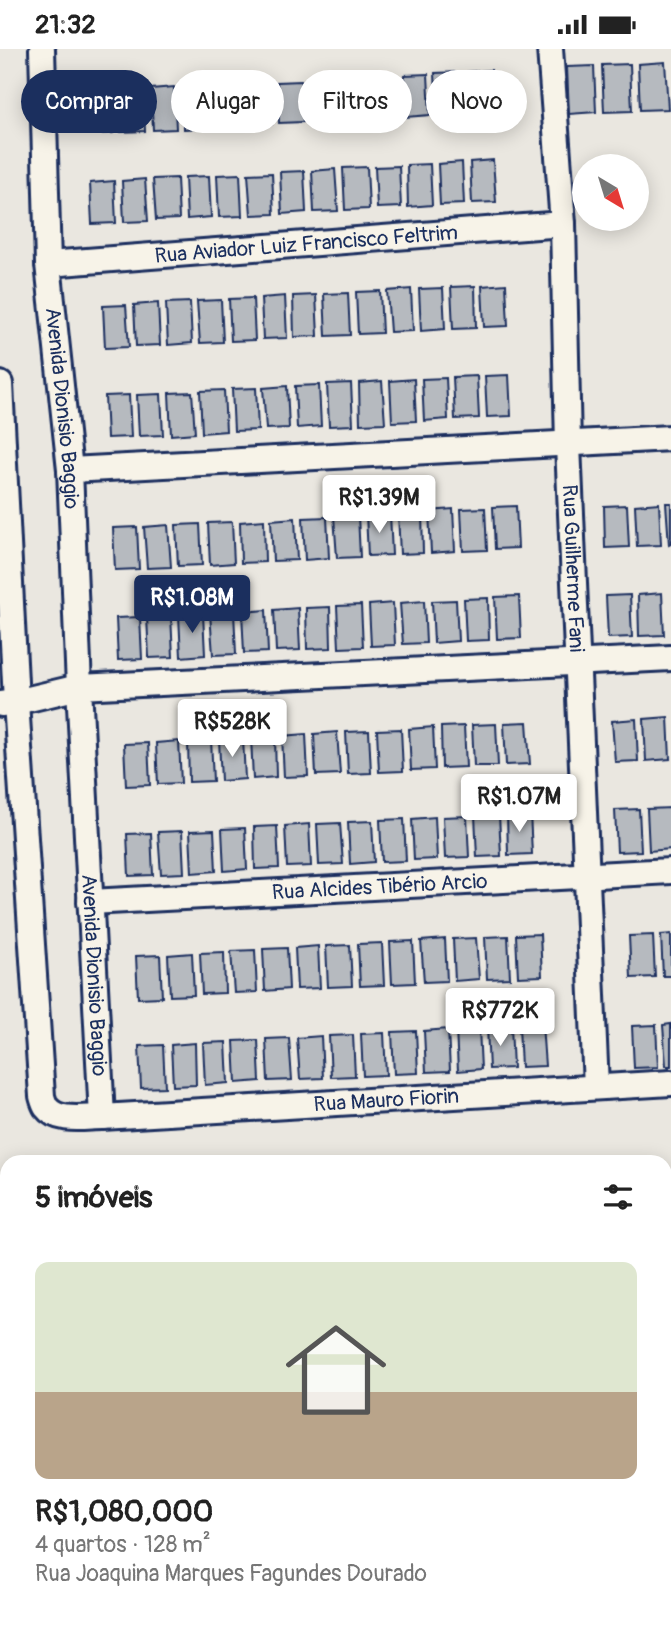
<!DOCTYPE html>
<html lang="pt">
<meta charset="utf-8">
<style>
body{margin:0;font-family:Pangolin,sans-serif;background:#f2f2f2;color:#222;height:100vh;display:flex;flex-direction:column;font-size:26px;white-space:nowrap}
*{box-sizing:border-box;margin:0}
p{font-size:23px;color:#767676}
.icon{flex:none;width:38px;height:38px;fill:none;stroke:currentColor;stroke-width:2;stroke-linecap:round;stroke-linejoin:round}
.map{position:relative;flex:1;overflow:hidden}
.drawer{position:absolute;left:0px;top:1106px;width:672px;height:471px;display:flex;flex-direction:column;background:#fff;border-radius:21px 21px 0 0;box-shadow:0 4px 18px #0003}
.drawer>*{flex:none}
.top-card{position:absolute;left:21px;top:21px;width:630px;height:63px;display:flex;gap:14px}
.needle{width:46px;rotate:142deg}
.controls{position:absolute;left:572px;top:105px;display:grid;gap:14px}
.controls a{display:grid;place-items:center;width:77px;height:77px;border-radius:50%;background:#fff;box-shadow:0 4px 18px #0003;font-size:35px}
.price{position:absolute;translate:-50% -60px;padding:0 16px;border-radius:7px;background:#fff;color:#222;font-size:23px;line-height:46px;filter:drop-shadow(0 2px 4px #0008)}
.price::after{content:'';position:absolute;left:50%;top:42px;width:21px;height:16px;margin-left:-10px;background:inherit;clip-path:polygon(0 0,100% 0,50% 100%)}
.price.active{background:#1b2f5e;color:#fff}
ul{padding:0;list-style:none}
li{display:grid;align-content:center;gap:14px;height:371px;padding:0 35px}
li span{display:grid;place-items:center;height:217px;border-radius:14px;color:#555}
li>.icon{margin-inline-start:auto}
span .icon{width:126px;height:126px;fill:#fffc;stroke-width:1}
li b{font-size:30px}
h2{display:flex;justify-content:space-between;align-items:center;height:84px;padding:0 35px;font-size:30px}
.tag{padding:0 24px;border-radius:32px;background:#fff;box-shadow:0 4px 18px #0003;font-size:24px;line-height:63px}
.tag.active{background:#1b2f5e;color:#fff}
.status{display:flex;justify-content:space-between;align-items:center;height:49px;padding:0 35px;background:#fff;direction:ltr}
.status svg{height:19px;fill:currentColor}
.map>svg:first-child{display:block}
.building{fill:#b6babf;stroke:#1b2f5e;stroke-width:2}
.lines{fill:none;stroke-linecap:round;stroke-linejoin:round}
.street-casing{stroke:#1b2f5e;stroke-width:30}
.street{stroke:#f7f3e8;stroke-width:24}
.labels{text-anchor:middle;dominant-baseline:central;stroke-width:5;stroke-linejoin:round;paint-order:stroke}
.street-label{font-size:21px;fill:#1b2f5e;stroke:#f7f3e8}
</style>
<div class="status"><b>21:32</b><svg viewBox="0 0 49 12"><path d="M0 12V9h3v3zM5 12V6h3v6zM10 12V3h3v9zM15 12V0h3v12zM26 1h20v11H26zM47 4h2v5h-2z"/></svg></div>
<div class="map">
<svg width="671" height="1576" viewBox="0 0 671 1576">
<rect width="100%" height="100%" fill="#eae7e0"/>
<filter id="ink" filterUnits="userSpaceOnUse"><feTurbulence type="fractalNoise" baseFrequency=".0143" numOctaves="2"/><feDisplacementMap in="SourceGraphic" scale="14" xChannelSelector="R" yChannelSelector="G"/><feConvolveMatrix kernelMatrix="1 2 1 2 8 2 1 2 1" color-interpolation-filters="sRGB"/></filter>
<g filter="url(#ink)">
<path class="building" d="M665,13L668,60L640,61L638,15Z
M630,15L632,62L604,63L602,16Z
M594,17L596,63L569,65L567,18Z
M491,21L493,63L469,64L467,23Z
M459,23L461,64L437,66L435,24Z
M428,25L430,66L406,68L404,26Z
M396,27L398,68L374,69L372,28Z
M364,28L366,70L342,71L341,30Z
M333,30L335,71L311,73L309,31Z
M301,32L303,73L279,74L277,33Z
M269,34L272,75L248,76L246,35Z
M238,35L240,77L216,78L214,36Z
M206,37L208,79L184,80L183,38Z
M174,38L176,80L153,81L151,40Z
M143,41L145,82L121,83L119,42Z
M111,42L113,84L90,85L87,43Z
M493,111L496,153L472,154L470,113Z
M462,113L464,155L440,156L438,115Z
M430,115L432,156L408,158L407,116Z
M399,117L401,158L377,159L375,118Z
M367,118L369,160L345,161L343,119Z
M335,120L338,162L314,163L312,122Z
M304,122L306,163L282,165L280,123Z
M272,124L274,165L251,166L248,125Z
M240,125L242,167L219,168L217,126Z
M209,127L211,168L187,170L185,128Z
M177,129L179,170L156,171L153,130Z
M145,130L148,172L124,173L122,132Z
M114,132L116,174L92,175L90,134Z
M506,235L508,277L484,278L482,237Z
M475,237L476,279L453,280L451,238Z
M443,239L445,280L421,282L419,240Z
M411,240L413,282L390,283L387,242Z
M380,242L382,284L358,285L356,243Z
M348,244L350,286L326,287L324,245Z
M316,246L318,287L294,288L293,247Z
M285,247L287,289L263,290L261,249Z
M253,249L255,291L231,292L229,250Z
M221,251L223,293L200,294L197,252Z
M190,253L192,294L168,296L166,254Z
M158,254L160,296L136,297L134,256Z
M126,256L129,298L105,299L103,257Z
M509,326L511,367L487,368L485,327Z
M477,327L479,369L455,370L453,328Z
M446,329L448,370L424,372L422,330Z
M414,330L416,372L392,373L390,332Z
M382,332L385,374L360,375L359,334Z
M351,334L353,376L329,377L327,335Z
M319,336L321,377L297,379L295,337Z
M287,337L289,379L266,380L263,339Z
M256,339L258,381L234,382L232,340Z
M224,341L226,382L202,384L200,342Z
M192,343L195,384L171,386L169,344Z
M161,345L163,386L139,387L137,346Z
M129,346L131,388L107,389L105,347Z
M659,454L661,496L637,497L635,456Z
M666,454H671V495L669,496Z
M627,456L629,498L605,499L604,457Z
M516,457L518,499L495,500L493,458Z
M485,459L487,501L463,502L461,460Z
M453,460L455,502L431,504L429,462Z
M422,463L423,504L400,505L398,464Z
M390,464L392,506L368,507L366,465Z
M358,466L360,508L337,509L334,467Z
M327,468L329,509L305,511L303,469Z
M295,469L297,511L273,512L271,471Z
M264,471L265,513L241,514L240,473Z
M232,473L234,514L210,516L208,474Z
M200,475L202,516L178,517L176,476Z
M168,476L171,518L147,519L144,478Z
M137,478L139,520L115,521L113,479Z
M662,544L664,586L639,587L638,546Z
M630,546L632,588L608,589L606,547Z
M519,547L521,589L497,590L495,548Z
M488,549L489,591L466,592L464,550Z
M456,551L458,592L434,594L432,552Z
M424,552L426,594L403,595L400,554Z
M393,554L395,596L371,597L369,556Z
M361,556L363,598L339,599L337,557Z
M330,558L331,599L307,600L306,559Z
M298,559L300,601L276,602L274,561Z
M266,561L268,603L244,604L242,563Z
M234,563L236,605L213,606L210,564Z
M203,565L205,606L181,608L179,566Z
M171,566L173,608L149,609L147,568Z
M140,568L142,610L118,611L116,569Z
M668,668L670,710L646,712L644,670Z
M636,670L638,712L615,713L612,672Z
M527,673L530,715L506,716L504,674Z
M496,675L498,717H474L472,676Z
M464,677L466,718L442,719L441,678Z
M433,678L435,720L411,721L409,680Z
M401,680L403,722L379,723L377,681Z
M369,682L371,724L348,725L346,683Z
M337,683L340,725L316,726L314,685Z
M306,685L308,727L284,728L282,687Z
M275,687L276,728L253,730L251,688Z
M243,689L245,730L221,732L219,690Z
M211,690L213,732L189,733L188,692Z
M179,692L181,734L158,735L156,694Z
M148,694L150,736L126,737L124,695Z
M671,759V800L649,802L647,760Z
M639,760L641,802L617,803L615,761Z
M530,763L532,805L508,806L507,764Z
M499,765L501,807L477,808L475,766Z
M467,767L469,808L445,809L443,768Z
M435,768L437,810L414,811L412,770Z
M404,770L406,812L382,813L380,771Z
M372,772L374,813L350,815L348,773Z
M340,774L343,815L319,816L317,775Z
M309,775L311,817L287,818L285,777Z
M277,777L279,819L255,820L254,778Z
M245,779L247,820L224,822L222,780Z
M214,781L216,822L192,824L190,782Z
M182,782L184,824L161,825L158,783Z
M151,784L153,826L129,827L127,785Z
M540,885L542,927L518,928L516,886Z
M671,885V927H663L661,886Z
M653,886L655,928L631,929L629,887Z
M508,887L510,929L487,930L485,888Z
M476,889L479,930L455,932L453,890Z
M445,890L447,932L424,933L421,892Z
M413,892L415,934L392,935L390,893Z
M382,894L384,936L360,937L358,895Z
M350,896L352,937L328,938L326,897Z
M318,897L320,939L297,940L295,899Z
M287,899L289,940L265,942L263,900Z
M255,901L257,943L234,944L231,902Z
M224,903L225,944L202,945L200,904Z
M192,904L194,946L170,947L168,906Z
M160,906L162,948L138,949L136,907Z
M542,975L545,1017L521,1018L519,977Z
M671,975V1017H666L663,976Z
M656,976L658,1018L634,1019L632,977Z
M511,977L513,1019L489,1020L487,978Z
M479,979L481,1020L458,1022L456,980Z
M448,980L450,1022L426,1023L424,982Z
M416,982L418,1024L394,1025L392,983Z
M384,984L386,1026L363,1027L361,985Z
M353,986L355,1027L331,1028L329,987Z
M321,987L323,1029L300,1030L297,989Z
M289,989L292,1031L268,1032L266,990Z
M258,991L260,1032L236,1034L234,992Z
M226,993L228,1034L205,1036L203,994Z
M195,994L196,1036L173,1037L171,996Z
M163,996L165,1038L141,1039L139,997Z"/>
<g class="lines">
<defs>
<g id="street">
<path id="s1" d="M42,0L48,215L70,421L79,638L102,1068"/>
<path id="s2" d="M550,0L563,175L568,396L596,1038"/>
<path id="s3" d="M48,215L563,175"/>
<path id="s4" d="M0,335L16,653L42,1047C42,1048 45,1057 46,1058C58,1074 85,1068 102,1068L671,1034"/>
<path d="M70,421L671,389"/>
<path d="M1,655L16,653L79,638L671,609"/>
<path id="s5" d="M90,853L671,822"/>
</g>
</defs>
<use href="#street" class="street-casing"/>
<use href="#street" class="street"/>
</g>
</g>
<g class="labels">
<g class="street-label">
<text stroke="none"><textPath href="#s3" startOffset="259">Rua Aviador Luiz Francisco Feltrim</textPath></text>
<text stroke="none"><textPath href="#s1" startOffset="360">Avenida Dionisio Baggio</textPath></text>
<text stroke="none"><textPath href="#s2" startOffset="520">Rua Guilherme Fani</textPath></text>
<text stroke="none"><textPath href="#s5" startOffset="290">Rua Alcides Tibério Arcio</textPath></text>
<text stroke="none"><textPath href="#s1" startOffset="928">Avenida Dionisio Baggio</textPath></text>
<text stroke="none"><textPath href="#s4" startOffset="1069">Rua Mauro Fiorin</textPath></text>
</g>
</g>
</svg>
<div class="controls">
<a><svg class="needle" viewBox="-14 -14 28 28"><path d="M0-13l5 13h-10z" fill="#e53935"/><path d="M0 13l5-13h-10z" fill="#767676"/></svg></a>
</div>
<b class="price" style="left:379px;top:486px">R$1.39M</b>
<b class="price active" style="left:192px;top:586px">R$1.08M</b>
<b class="price" style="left:232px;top:710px">R$528K</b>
<b class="price" style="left:519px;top:785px">R$1.07M</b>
<b class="price" style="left:500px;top:999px">R$772K</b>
<div class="top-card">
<a class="tag active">Comprar</a>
<a class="tag">Alugar</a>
<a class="tag">Filtros</a>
<a class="tag">Novo</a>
</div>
<section class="drawer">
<h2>5 imóveis<svg class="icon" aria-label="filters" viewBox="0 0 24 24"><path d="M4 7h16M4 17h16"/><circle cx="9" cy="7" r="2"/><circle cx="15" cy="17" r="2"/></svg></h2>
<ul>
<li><span style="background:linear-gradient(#dfe7d0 60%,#b9a48a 0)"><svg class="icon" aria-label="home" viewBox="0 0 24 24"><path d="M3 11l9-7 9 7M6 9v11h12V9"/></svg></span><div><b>R$1,080,000</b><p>4 quartos · 128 m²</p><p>Rua Joaquina Marques Fagundes Dourado</p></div></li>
</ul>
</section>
</div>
